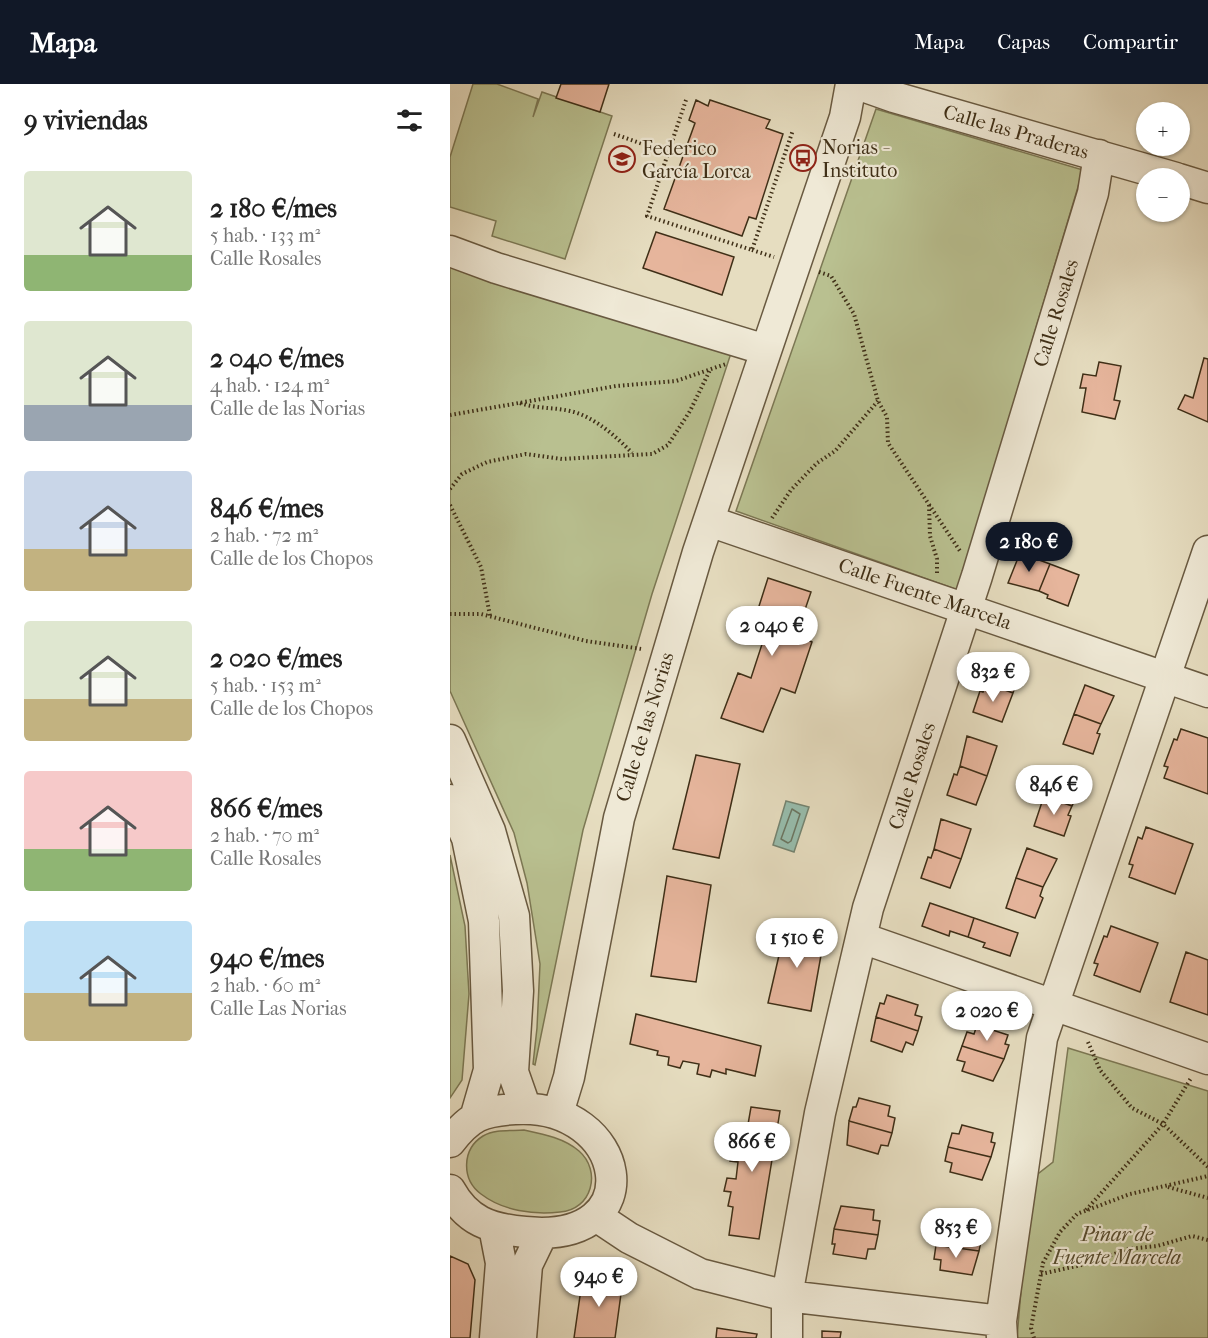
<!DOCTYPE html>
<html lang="es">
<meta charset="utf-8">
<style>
body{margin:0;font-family:"IM FELL French Canon",serif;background:#f6f6f6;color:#222;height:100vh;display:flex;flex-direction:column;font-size:22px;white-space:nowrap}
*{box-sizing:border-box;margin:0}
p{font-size:20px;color:#767676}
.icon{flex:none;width:33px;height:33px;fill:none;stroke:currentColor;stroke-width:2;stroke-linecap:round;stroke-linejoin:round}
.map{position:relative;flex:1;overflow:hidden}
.panel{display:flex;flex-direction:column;background:#fff;width:450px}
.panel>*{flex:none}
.controls{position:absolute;left:686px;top:18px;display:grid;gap:12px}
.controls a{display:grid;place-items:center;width:54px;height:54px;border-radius:50%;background:#fff;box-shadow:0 2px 4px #0004;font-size:30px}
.price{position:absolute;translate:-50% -51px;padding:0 14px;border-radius:21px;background:#fff;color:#222;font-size:20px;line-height:39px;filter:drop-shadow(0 2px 3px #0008)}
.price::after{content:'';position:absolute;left:50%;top:36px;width:18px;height:14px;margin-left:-9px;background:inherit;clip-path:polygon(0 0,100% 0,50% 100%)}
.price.selected{background:#111827;color:#fff}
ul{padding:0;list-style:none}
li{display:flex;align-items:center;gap:18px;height:150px;padding:0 24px}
li span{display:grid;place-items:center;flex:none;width:168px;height:120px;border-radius:6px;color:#555}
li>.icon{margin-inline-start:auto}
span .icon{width:72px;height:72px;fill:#fffc;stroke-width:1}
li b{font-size:26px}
h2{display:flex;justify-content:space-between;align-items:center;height:72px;padding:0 24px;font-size:26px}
header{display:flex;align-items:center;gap:36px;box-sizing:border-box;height:84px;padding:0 30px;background:#111827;color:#fff}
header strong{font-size:28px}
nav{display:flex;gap:33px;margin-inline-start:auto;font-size:21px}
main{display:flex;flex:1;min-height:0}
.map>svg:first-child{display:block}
.green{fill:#b9c090;stroke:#7c7854;stroke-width:1.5}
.water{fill:#97bdad;stroke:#748471;stroke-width:1.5}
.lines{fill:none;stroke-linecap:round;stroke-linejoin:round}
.shore{stroke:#6b7662;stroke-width:1.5}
.building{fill:#e6b59c;stroke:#3f2f17;stroke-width:1.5}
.minor-casing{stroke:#695a41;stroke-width:33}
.path{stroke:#3f2f17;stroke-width:4;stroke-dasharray:1.5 3;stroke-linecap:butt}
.minor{stroke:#efe9d6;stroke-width:30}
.labels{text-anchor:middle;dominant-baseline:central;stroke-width:4.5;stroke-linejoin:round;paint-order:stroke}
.street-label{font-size:20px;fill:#3f2f17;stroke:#efe9d6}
.poi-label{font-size:20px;fill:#3f2f17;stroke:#efe9d6;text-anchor:start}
.park-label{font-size:20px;font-style:italic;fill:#574c2f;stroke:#efe9d6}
</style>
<header>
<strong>Mapa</strong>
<nav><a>Mapa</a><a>Capas</a><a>Compartir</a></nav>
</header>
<main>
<section class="panel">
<h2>9 viviendas<svg class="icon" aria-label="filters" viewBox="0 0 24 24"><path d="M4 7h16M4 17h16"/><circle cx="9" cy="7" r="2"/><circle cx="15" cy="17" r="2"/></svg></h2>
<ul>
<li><span style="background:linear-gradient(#dfe7d0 70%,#8fb573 0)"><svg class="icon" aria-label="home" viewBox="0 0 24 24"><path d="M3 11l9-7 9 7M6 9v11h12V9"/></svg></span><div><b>2 180 €/mes</b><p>5 hab. · 133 m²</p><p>Calle Rosales</p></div></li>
<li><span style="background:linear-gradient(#dfe7d0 70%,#9aa5b1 0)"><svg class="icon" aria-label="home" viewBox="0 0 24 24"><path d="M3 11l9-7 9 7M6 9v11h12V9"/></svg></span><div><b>2 040 €/mes</b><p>4 hab. · 124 m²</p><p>Calle de las Norias</p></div></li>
<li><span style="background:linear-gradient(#c9d6e8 65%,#c2b280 0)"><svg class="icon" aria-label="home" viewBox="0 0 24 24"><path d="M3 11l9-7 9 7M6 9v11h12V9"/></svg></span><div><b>846 €/mes</b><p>2 hab. · 72 m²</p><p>Calle de los Chopos</p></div></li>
<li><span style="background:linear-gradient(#dfe7d0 65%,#c2b280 0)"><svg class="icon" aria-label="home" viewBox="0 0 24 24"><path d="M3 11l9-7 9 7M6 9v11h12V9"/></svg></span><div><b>2 020 €/mes</b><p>5 hab. · 153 m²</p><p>Calle de los Chopos</p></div></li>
<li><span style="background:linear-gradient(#f6c9c9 65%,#8fb573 0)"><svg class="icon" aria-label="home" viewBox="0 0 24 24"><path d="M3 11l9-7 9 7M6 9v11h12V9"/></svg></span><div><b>866 €/mes</b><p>2 hab. · 70 m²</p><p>Calle Rosales</p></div></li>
<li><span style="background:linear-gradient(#bfe0f5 60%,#c2b280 0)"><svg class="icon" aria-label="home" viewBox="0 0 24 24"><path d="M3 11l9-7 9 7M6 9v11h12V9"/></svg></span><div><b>940 €/mes</b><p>2 hab. · 60 m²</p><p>Calle Las Norias</p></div></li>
</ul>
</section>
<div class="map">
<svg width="758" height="1254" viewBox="0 0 758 1254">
<rect width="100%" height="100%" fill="#e6ddc0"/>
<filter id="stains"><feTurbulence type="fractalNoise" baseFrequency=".00333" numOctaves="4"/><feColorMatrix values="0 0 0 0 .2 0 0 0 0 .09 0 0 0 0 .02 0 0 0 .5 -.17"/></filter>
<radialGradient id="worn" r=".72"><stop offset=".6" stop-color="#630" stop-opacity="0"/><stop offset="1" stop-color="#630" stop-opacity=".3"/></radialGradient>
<path class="green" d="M23,0H47L88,15L83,33L92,8L162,32L115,175L42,152L46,137L0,123V73Z
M426,25L633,86L508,506L286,427Z
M0,179L283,263L202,510L133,746L85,981L83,980L87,944L90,880L77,799L64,749L0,607Z
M0,771L15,842L19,910L12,996L0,1014Z
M618,964L758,1007V1254H567L575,1159L584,1093L603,1078Z
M74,1046C93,1050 114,1054 129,1067C152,1087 142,1126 110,1128C84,1131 53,1127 31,1110C11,1095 12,1065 33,1052C45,1045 61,1047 74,1046Z"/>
<path class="water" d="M336,717L359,723L344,768L323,761Z"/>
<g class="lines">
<path class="shore" d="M342,725L350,730L341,757L338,759L331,755Z"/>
</g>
<path class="building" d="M111,0H159L150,28L106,14Z
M246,16L258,22L260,16L320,36L316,44L333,50L306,135L299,133L292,152L214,125L245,39L239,36Z
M206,148L284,173L272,211L193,184Z
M754,274L758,275V338L728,325L735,311L743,314Z
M649,278L671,282L664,316L670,317L665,335L632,328L636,304H630L633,290L646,292Z
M570,469L600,480L589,507L558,499Z
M600,480L629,491L618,522L597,514L598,511L589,507Z
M318,494L361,508L346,552L362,558L345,609L331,604L313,648L271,634L288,589L301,594L317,545L303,541Z
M544,569L573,579L563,609L536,599Z
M536,599L563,609L552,638L523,628L530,607L533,608Z
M635,601L664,612L651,640L624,630Z
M624,630L651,640L647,649L650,650L643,670L613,660Z
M731,645L758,654V710L714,694L718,683L714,682L724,655L727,656Z
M517,652L547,662L537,692L510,682Z
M246,671L290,680L269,774L223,765Z
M510,682L537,692L526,721L497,711L504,690L507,691Z
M606,683L635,694L622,722L594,712Z
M594,712L622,722L618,731L621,732L614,752L584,742Z
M491,735L521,745L511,775L484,765Z
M696,743L743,760L725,810L679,793L683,781L679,780L688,753L692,755Z
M577,764L607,775L593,803L566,794Z
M484,765L511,775L500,804L471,794L478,773L481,774Z
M217,792L261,801L246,898L201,892Z
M566,794L593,803L590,812L593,814L585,834L556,824Z
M480,819L524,834L518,853L500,847L499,852L472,842Z
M524,834L568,849L560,872L533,863L535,859L518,853Z
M336,841L375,849L361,927L318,919Z
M661,842L708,859L690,908L644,891L648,880L644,879L654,852L657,853Z
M736,868L758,876V931L720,918Z
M437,911L468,921L465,931L472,933L468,947L426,933L430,919L434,920Z
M186,930L311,962L305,992L276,985V990L262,986L260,993L247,990L249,980L233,977L230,984L218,981L219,973L207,971L208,967L180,960Z
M426,933L468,947L463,961L456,958L452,968L421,957Z
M527,941L558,951L555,960L559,961L554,975L512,962L517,948L524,950Z
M512,962L554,975L543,997L512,987L515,978L507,976Z
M409,1014L440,1022L438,1032L445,1034L442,1049L399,1037L403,1023H406Z
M301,1023L330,1027L309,1155L279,1151L283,1123L278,1122L281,1108L274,1107L277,1094L286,1095L288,1078L280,1077L283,1064H290L291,1052H296Z
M399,1037L442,1049L438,1062L431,1061L428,1070L397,1061Z
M512,1041L543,1049L541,1058L545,1059L541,1073L498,1063L502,1049L509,1050Z
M498,1063L541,1073L532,1096L500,1088L502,1079L495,1077Z
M391,1122L424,1126L423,1136L430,1137L428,1151L384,1145Z
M498,1138L530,1143L529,1152L532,1153L529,1167L486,1161L488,1147L495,1148Z
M384,1145L428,1151L425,1165H418L416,1175L383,1170L385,1160H382Z
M486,1161L529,1167L522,1191L490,1186L491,1176L484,1175Z
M0,1172L18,1180L25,1196L20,1254H0Z
M133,1191L173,1195L165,1254H124Z
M267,1244L307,1250L306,1254H266Z
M372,1247L391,1248L390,1254H372Z"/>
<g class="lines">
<defs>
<path id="minor" d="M407,0L444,13L726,94
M729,95L758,104
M0,167L46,184L316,266
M259,437L758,608
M0,656L40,747L64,832L68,907L63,988L76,1025
M0,716L17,754L34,837L39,986L26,1031
M412,854L758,975
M108,1029L119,993L169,734L248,468L395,33L401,0
M0,1058C20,1032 32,1027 65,1025C177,1018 205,1161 75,1148C40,1145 17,1137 0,1106
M146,1132L179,1154L250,1190L337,1212L551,1237
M44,1143L51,1179L45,1254
M71,1254L77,1181L92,1150
M337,1254V1212L370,1029L418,824L527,492L643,109L649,71
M552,1254L551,1237L592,954L758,467"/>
</defs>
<use href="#minor" class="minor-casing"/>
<path class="path" d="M236,16L197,132L302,166L343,46
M164,50L218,69
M302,166L324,173
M369,188L381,192L404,230L428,317L437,333L438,359L510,467
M70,319C87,325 103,323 120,327C143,332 166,352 182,369
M0,331L166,302L226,297L276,280
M0,405L12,390L37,378L76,370L112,375L202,370L218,361L240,327L260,286
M0,421L31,483L40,532
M479,421L480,452L487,475V490
M322,434L341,406L367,379L385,367L428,317
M0,530H31L136,557L192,565
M638,958L650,986L682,1024L713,1040L758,1083
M718,1103L758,1114
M636,1126L713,1040L741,994
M591,1190L636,1180L678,1165L707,1162L742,1152L758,1156
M584,1254L581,1244L593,1179L610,1148L627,1130L680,1110L758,1092"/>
<use href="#minor" class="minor"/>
</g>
<defs>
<symbol id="bus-ring" viewBox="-11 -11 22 22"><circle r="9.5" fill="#efe9d6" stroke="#8f2418" stroke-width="1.5"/><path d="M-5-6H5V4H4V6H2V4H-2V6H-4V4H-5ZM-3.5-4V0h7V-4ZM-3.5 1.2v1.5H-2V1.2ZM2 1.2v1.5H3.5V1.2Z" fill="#8f2418"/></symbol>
<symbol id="school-ring" viewBox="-11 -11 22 22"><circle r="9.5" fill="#efe9d6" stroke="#8f2418" stroke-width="1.5"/><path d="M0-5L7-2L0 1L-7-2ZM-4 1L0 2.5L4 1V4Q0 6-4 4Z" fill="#8f2418"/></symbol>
</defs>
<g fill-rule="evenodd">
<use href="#bus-ring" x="338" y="59" width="30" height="30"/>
<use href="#school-ring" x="157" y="60" width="30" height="30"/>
</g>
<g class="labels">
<g class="street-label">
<text transform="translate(566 48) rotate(16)">Calle las Praderas</text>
<text transform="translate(606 229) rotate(-73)">Calle Rosales</text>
<text transform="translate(475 510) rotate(19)">Calle Fuente Marcela</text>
<text transform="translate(195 643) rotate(-73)">Calle de las Norias</text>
<text transform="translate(462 692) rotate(-72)">Calle Rosales</text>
</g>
<g class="poi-label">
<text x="372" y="63">Norias -<tspan x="372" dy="23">Instituto</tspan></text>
<text x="192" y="64">Federico<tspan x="192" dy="23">García Lorca</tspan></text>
</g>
<g class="park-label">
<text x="667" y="1150">Pinar de<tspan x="667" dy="23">Fuente Marcela</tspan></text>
</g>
</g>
<rect width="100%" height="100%" filter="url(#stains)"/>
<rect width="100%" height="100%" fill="url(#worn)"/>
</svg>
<div class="controls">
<a>+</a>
<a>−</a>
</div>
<b class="price selected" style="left:579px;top:489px">2 180 €</b>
<b class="price" style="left:322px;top:573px">2 040 €</b>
<b class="price" style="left:543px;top:619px">832 €</b>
<b class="price" style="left:604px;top:732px">846 €</b>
<b class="price" style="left:347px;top:885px">1 510 €</b>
<b class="price" style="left:537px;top:958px">2 020 €</b>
<b class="price" style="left:302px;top:1089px">866 €</b>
<b class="price" style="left:506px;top:1175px">853 €</b>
<b class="price" style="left:149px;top:1224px">940 €</b>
</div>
</main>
